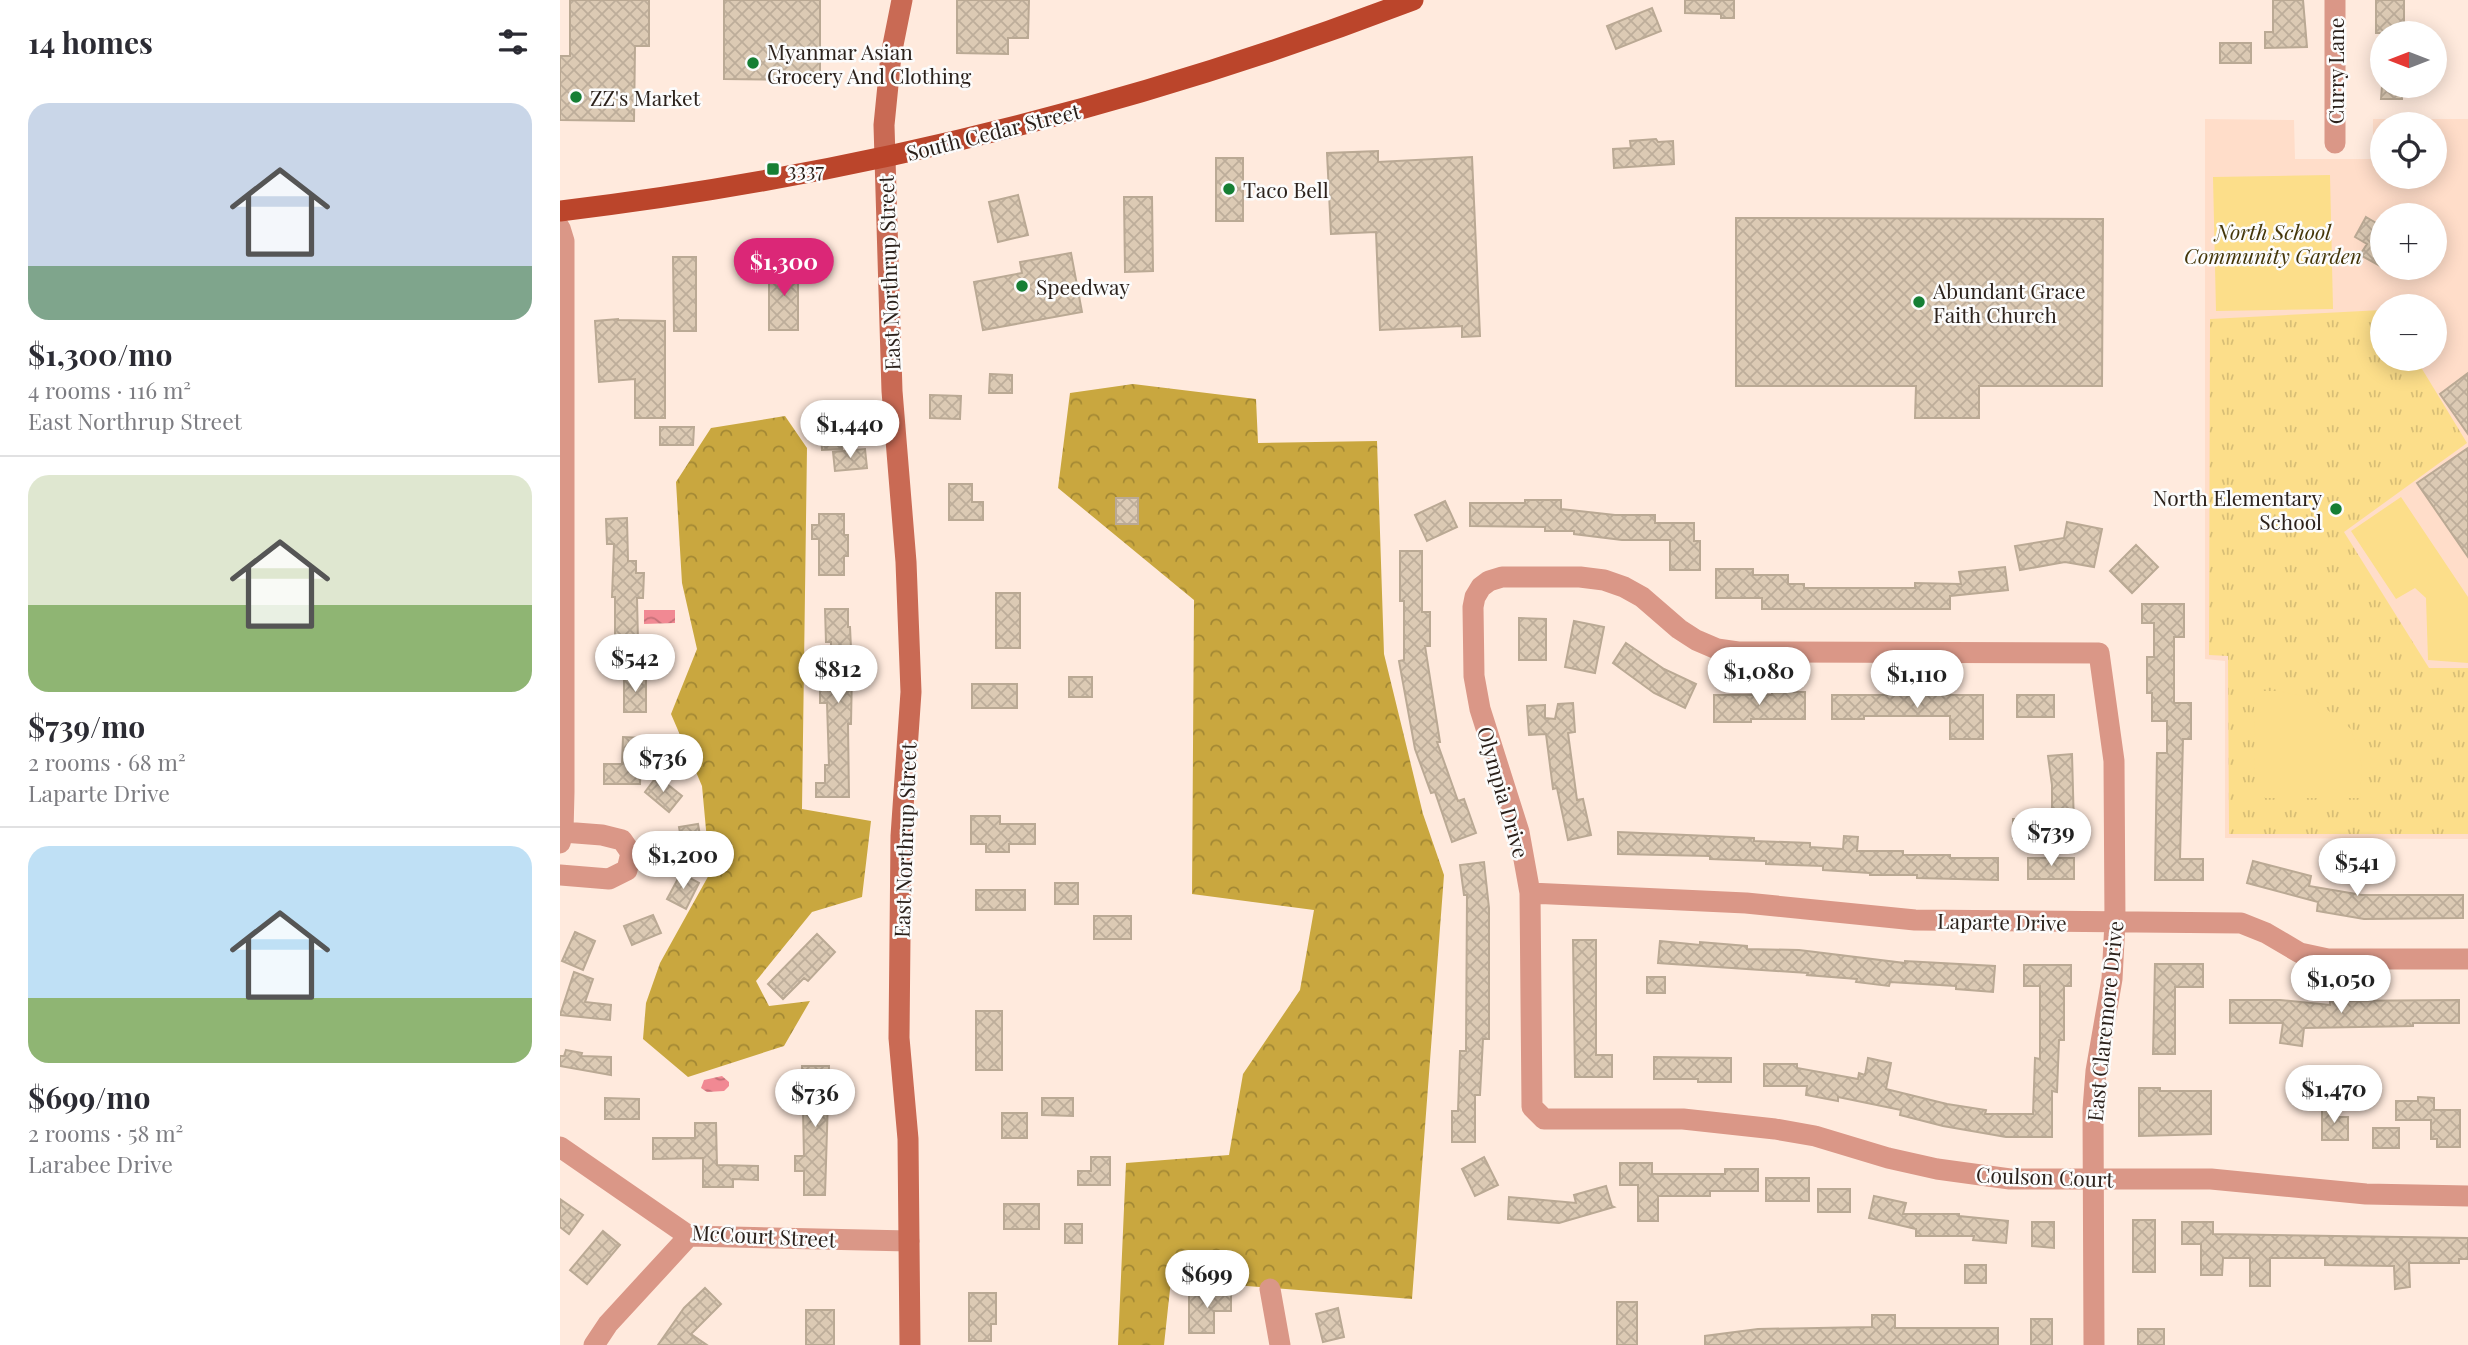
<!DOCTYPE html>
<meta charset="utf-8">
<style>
body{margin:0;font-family:"Playfair Display",serif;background:#f2f2f3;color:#2b2b33;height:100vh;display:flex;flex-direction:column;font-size:26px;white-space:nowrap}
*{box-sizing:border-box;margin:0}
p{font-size:23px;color:#7c7c81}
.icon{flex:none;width:38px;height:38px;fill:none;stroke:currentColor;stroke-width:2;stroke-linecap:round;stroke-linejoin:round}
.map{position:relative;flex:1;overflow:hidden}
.details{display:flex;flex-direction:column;background:#fff;width:560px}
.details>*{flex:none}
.needle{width:46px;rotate:270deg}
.controls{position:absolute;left:1810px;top:21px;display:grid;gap:14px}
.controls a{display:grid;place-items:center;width:77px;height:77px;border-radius:50%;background:#fff;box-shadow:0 4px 18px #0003;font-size:35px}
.price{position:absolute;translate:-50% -60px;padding:0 16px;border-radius:24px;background:#fff;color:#222;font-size:23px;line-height:46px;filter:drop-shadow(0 2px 4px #0008)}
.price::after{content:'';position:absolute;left:50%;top:42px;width:21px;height:16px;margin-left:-10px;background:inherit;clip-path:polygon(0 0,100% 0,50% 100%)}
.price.on{background:#db2777;color:#fff}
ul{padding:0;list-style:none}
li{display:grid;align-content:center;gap:14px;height:371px;padding:0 28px}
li+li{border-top:2px solid #e1e1e2}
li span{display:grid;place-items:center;height:217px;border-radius:21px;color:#555}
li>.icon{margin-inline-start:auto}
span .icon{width:126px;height:126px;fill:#fffc;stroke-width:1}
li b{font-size:30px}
h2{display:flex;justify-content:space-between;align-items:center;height:84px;padding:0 28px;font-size:30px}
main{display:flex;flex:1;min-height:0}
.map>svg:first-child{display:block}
.built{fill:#ffddc9;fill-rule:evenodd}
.forest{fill:url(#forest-crowns)}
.park{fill:url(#park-tufts)}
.garden{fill:#fcde8a}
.water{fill:url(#water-waves)}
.building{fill:url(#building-cross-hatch);stroke:#baa994;stroke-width:2}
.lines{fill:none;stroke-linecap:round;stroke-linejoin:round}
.street{stroke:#da9787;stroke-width:21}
.secondary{stroke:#c96a54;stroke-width:21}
.primary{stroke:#bb452b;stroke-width:21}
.poi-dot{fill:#167f34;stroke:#fcfcfc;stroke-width:2.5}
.labels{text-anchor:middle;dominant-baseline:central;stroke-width:5;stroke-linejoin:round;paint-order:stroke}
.poi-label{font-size:21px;fill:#2b211b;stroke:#fcfcfc;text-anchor:start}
.street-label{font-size:21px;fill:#2b211b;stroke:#fcfcfc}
.park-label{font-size:21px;font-style:italic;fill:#443609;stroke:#fcfcfc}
</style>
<main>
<section class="details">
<h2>14 homes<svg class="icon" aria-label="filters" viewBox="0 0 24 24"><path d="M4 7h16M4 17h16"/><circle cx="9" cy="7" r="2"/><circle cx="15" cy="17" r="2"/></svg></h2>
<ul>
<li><span style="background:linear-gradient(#c9d6e8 75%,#7fa58c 0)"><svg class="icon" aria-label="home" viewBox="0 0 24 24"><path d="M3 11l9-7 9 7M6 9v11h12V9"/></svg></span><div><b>$1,300/mo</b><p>4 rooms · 116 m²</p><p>East Northrup Street</p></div></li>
<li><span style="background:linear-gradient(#dfe7d0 60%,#8fb573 0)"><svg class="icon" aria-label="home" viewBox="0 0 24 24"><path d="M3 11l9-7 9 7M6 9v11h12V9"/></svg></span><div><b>$739/mo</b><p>2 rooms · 68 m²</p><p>Laparte Drive</p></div></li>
<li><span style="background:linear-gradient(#bfe0f5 70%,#8fb573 0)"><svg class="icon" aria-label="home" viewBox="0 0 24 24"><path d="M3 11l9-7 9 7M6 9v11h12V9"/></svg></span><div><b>$699/mo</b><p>2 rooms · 58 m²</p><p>Larabee Drive</p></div></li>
</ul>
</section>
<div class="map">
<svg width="1908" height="1345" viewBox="0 0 1908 1345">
<defs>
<pattern id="forest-crowns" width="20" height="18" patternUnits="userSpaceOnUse" patternTransform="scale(1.75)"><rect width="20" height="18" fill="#c9a73f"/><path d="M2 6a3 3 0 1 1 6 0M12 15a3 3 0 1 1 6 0" fill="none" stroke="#a38834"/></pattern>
<pattern id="park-tufts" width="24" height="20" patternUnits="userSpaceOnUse" patternTransform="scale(1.75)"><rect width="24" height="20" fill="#fcde8a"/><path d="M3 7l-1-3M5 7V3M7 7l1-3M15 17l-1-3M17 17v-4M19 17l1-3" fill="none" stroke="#d8be76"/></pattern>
<pattern id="water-waves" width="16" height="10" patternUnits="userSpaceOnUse" patternTransform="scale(1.75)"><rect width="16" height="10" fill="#f18993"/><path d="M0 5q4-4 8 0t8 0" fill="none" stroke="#c37077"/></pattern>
<pattern id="building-cross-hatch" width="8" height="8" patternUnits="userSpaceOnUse" patternTransform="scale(1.75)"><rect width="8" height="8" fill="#dccab4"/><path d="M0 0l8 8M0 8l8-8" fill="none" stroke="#bdad9a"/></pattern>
</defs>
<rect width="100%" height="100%" fill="#ffeadd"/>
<path class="built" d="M1645,119L1734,120L1735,159H1813V119H1908V839L1665,838V661L1645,659ZM1822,124H1874V177H1822ZM1822,215H1874V268H1822ZM1822,306H1874V359H1822Z"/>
<path class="forest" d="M573,384L696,399L698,443L817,441L824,654L863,814L884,875L852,1299L611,1280L604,1345H558L566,1163L669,1155L683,1074L740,990L754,910L632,894L634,600L498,488L510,393Z
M225,416L247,448L242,809L311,821L302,897L252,912L196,981L209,1006L250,1001L224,1046L128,1077L83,1039L86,1003L100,963L150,873L142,786L111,714L137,649L122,583L116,482L151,428Z"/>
<path class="park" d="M1822,310V359H1856L1907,443L1784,532L1869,668H1908V834H1669L1668,656L1649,655L1650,319Z"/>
<path class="garden" d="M1770,175L1773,309L1656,311L1653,177Z
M1841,497L1908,597V663L1868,660L1866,598L1855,588L1836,599L1791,531Z
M1694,691H1719L1754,699L1791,729L1802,765L1800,798H1705L1695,788Z"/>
<path class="water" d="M84,610H115V623L84,624Z
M162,1076L169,1082V1086L164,1091L147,1092L141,1088L144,1080Z"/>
<path class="building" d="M10,0H89V46H75L74,121L0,120V56H10Z
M164,0H260V80L164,79Z
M397,0H469L468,38H448V54L397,53Z
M1125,0H1174V18H1161V14L1125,13Z
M1713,0H1743L1747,47L1705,48V32H1713Z
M1816,0H1844V33H1816Z
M1092,8L1101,31L1056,49L1047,26Z
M1660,43H1691V63H1660Z
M1822,86H1842V99H1821Z
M1096,139L1098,142L1113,141L1114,164L1054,168L1053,149L1071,148L1070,141Z
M818,151V162L912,157L920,336L902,337V326L820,330L816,232L771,234L767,153Z
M656,158H683V221H656Z
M458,195L468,235L438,242L429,202Z
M564,197H592L593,271L565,272Z
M1806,217L1818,224L1822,217V267L1800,255L1807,244L1795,237Z
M1176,218L1543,219L1542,386H1419V418H1355L1356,386H1176Z
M511,253L522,312L423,330L414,282L462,273L460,262Z
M113,257H136V331H114Z
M216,262H235V272H238V330H209V279H216Z
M58,319V320L105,321V418H75V379L39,382L35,321Z
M1908,373V434L1880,394Z
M430,374L452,375V393H429Z
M370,395L401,396L400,419L370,418Z
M100,427H134L133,445H100Z
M280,430L282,449L262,450L261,431Z
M1908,448V557L1857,483Z
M305,449L307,468L275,471L273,452Z
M389,484H412V502H423V520H389Z
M556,498H578V524H556Z
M965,500H1001V509L1055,515H1095V523H1134V541H1140V570H1110V540H1062L1014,534V531H985V527L910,526V503H965Z
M885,501L897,527L867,541L855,515Z
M259,514H284V535H288V556H284V575H259V539H252V525H259Z
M67,518L68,561H76V573H84L83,598H77L78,641H55V597H52L54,544H47L46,519Z
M1507,522L1542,529L1534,567L1505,562L1460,570L1455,546L1504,538Z
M1576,545L1598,567L1572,593L1550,571Z
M840,551H862V612H870V646H865L880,742H877L898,801L904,799L916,833L892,842L875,792L871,793L855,749L839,661L844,660V601H840Z
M1445,567L1448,590L1390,596V609H1202V598H1156V569H1193V575H1228V584H1244V588H1355V583L1401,584L1399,572Z
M436,593H460V648H436Z
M1582,604H1624V637H1614V703H1631V739H1623L1620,859H1643V880H1595L1597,753H1607V721H1592V693H1587V657H1594V623H1582Z
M265,609H288V627H290L292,670L291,724H288L289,797H256V783H265V765H269L267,703H260V689L267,690V670H271V642H266Z
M959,618L986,619V660H959Z
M1014,621L1044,627L1035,673L1005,667Z
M104,641V659L82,660V642Z
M1066,643L1104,669L1136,684L1125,708L1094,693L1053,663Z
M64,676H86V712H64Z
M509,677H532V697H509Z
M412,684H457V708H412Z
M1212,692H1245V719H1191V722H1154V695H1212Z
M1272,695H1423V739H1390V716H1304V719H1272Z
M1457,695H1494V717H1457Z
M1013,703L1015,732L1008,733L1017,800L1023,799L1031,835L1008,840L997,788L993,789L986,734L969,735L967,706L985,705V718L995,719L998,704Z
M63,737L82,738L80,784H44V764H62Z
M1512,754L1514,827H1492V785L1488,756Z
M97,776L122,796L109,812L85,792Z
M411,816H440V824H475V844H449V852H426V844H411Z
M1453,819H1476V838H1453Z
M138,824L143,852L124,855L119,827Z
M1058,832L1194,838V841L1250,843V847L1283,849L1284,836L1298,837L1297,851H1343V855H1390V858H1438V880L1357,878V875H1310V873L1263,870V866L1206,864V861L1150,859V856L1058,854Z
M1468,858H1514V879H1468Z
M1693,861L1751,876L1749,886L1802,895H1903V918L1804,919L1757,911L1758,902L1687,883Z
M924,862L929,908V1039H923L920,1095H915V1142H892V1111H898L900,1051H906L907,895H904L900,865Z
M121,873L139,883L126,909L107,899Z
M495,883H518V904H495Z
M416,890H465V910H416Z
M93,915L101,933L72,945L64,926Z
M534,916H571V939H534Z
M15,932L35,941L23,970L2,961Z
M257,934L275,952L248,981L244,978L223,999L208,984Z
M1013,940H1036V1055H1052V1077H1015Z
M1100,941L1140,945V942L1187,946V949L1239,950L1345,963V961L1435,966L1433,992L1396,989V986L1330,982L1329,986L1296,982L1297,979L1247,975L1248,973L1098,963Z
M1595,964H1643V987H1615V1054H1593Z
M1464,965H1511V986H1504V1040H1499L1497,1092L1492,1091V1137H1446L1383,1126L1340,1115L1341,1110L1278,1097V1101L1246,1095L1247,1086H1204V1064H1237V1068L1298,1079L1299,1073L1305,1075L1308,1058L1331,1063L1326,1089L1387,1104L1426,1110L1425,1114H1473L1475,1058L1480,1059V986H1464Z
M14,972L33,979L25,1002L51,1005L50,1020L0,1015Z
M1087,977H1105V993H1087Z
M1670,1000H1720L1770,1005V1001L1899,1000V1023H1853V1026L1744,1028L1742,1046L1720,1043L1723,1023H1670Z
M416,1011H442V1070H416Z
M6,1050L22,1053L21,1056L51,1057V1075L0,1066V1056H4Z
M1094,1057L1171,1058V1082H1138V1079H1094Z
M242,1066H269L265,1195H244V1171H235V1156H244Z
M1579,1088H1600V1091H1651V1134L1579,1136Z
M1858,1097L1874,1098V1110H1900V1147H1877V1139H1871V1120H1836V1101H1858Z
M45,1098L79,1099V1119H45Z
M482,1098H513V1116L482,1115Z
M1762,1106H1777V1117H1788V1140H1762Z
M442,1113H467V1138H442Z
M135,1123H156L157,1165L198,1166V1180L173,1179V1187H143V1158L93,1159V1138H135Z
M1813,1128H1839V1148H1813Z
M531,1157H550V1185H518V1171H531Z
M924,1157L938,1185L915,1196L902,1169Z
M1060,1163H1092V1174H1165V1169H1198V1191H1150V1196H1098V1221H1078V1185H1060Z
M1206,1178H1249V1201H1206Z
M1046,1186L1052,1206L1054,1207L999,1223L948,1219L949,1197L1016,1203L1014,1195Z
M1258,1189H1290V1212H1258Z
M1314,1196L1346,1203L1343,1214H1399V1216L1448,1221L1446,1243L1413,1240L1414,1236H1356V1229L1309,1218Z
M0,1199L23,1215L9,1234L0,1227Z
M444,1204H479V1229H444Z
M1573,1220H1595V1272H1573Z
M1472,1222H1494V1248L1472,1246Z
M1622,1222H1653V1234L1908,1238V1259H1899V1263H1849L1850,1287L1835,1289L1834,1266L1765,1265V1258H1710V1286H1690V1258H1663L1662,1275H1641V1244H1622Z
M505,1224H522V1243H505Z
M43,1231L60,1245L27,1284L10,1270Z
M1405,1265H1426V1283H1405Z
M145,1288L161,1304L131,1334L147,1345H98L124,1308Z
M629,1292H671V1311H654V1333H629Z
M409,1293H436V1324H431V1341H409Z
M1057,1302H1077V1345H1057Z
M778,1308L784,1337L763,1342L756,1314Z
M246,1310H274V1345H246Z
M1312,1315H1335V1328H1438V1345H1145V1336L1198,1329L1312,1327Z
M1471,1319H1492V1345H1471Z
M1578,1329H1604V1345H1578Z"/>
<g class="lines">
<path class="street" d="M1775,143V0
M0,228L4,241V792L3,832L0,843
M0,875L49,879L67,870L71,853L62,840L42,835L3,832
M970,893L1186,903L1355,920L1681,923L1706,933L1740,953L1768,959H1908
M0,1147L129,1236L349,1241
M710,1289L720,1345
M34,1345L48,1324L129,1236
M1534,1345L1533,1109L1536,1071L1552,979L1555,922L1554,761L1539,653L1178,652L1157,649L1136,640L1119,629L1082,597L1064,587L1044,580L1020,577H942L929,581L921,587L915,597L913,607L914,676L920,709L959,832L970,893L972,1107L984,1119H1123L1215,1129L1255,1136L1328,1158L1377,1169L1450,1179H1651L1806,1194L1908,1196"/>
<path class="secondary" d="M342,0L331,55L324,125L332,391L346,562L351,692L341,836L339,1038L348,1139L350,1345"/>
<path class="primary" d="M0,211C292,176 579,105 853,0"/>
</g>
<g class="poi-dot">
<circle cx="193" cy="63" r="7"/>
<circle cx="16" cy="97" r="7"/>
<rect x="206" y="162" width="14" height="14" rx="3.5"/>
<circle cx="669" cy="189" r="7"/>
<circle cx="462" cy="286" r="7"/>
<circle cx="1359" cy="302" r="7"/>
<circle cx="1776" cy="509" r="7"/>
</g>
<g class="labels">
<g class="poi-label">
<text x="207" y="51">Myanmar Asian<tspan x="207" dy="24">Grocery And Clothing</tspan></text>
<text x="30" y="97">ZZ's Market</text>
<text x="227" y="169">3337</text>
<text x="683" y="189">Taco Bell</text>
<text x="476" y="286">Speedway</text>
<text x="1373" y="290">Abundant Grace<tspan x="1373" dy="24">Faith Church</tspan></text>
<text x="1762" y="497" text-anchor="end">North Elementary<tspan x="1762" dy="24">School</tspan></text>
</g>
<g class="street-label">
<text transform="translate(1775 71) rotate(-90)">Curry Lane</text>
<text transform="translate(433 131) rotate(-14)">South Cedar Street</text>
<text transform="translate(328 273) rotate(-92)">East Northrup Street</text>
<text transform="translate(944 792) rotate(74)">Olympia Drive</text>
<text transform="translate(344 840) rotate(-88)">East Northrup Street</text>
<text transform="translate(1442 921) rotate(1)">Laparte Drive</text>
<text transform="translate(1544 1021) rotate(-84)">East Claremore Drive</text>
<text transform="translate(1485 1176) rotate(2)">Coulson Court</text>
<text transform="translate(204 1235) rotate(3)">McCourt Street</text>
</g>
<g class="park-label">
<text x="1713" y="231">North School<tspan x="1713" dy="24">Community Garden</tspan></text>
</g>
</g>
</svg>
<div class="controls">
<a><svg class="needle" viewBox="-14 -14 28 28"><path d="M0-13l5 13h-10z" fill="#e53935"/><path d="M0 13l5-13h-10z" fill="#7c7c81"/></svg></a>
<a><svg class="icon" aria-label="locate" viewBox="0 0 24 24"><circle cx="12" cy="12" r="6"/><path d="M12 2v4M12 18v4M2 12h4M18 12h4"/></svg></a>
<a>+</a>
<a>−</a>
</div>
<b class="price on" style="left:224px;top:298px">$1,300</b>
<b class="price" style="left:290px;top:460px">$1,440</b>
<b class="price" style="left:75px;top:694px">$542</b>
<b class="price" style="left:278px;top:705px">$812</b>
<b class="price" style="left:1199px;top:707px">$1,080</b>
<b class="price" style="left:1357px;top:710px">$1,110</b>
<b class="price" style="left:103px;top:794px">$736</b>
<b class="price" style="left:1491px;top:868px">$739</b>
<b class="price" style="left:123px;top:891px">$1,200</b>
<b class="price" style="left:1797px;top:898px">$541</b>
<b class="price" style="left:1781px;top:1015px">$1,050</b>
<b class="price" style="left:1774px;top:1125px">$1,470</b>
<b class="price" style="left:255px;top:1129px">$736</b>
<b class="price" style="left:647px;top:1310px">$699</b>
</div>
</main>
